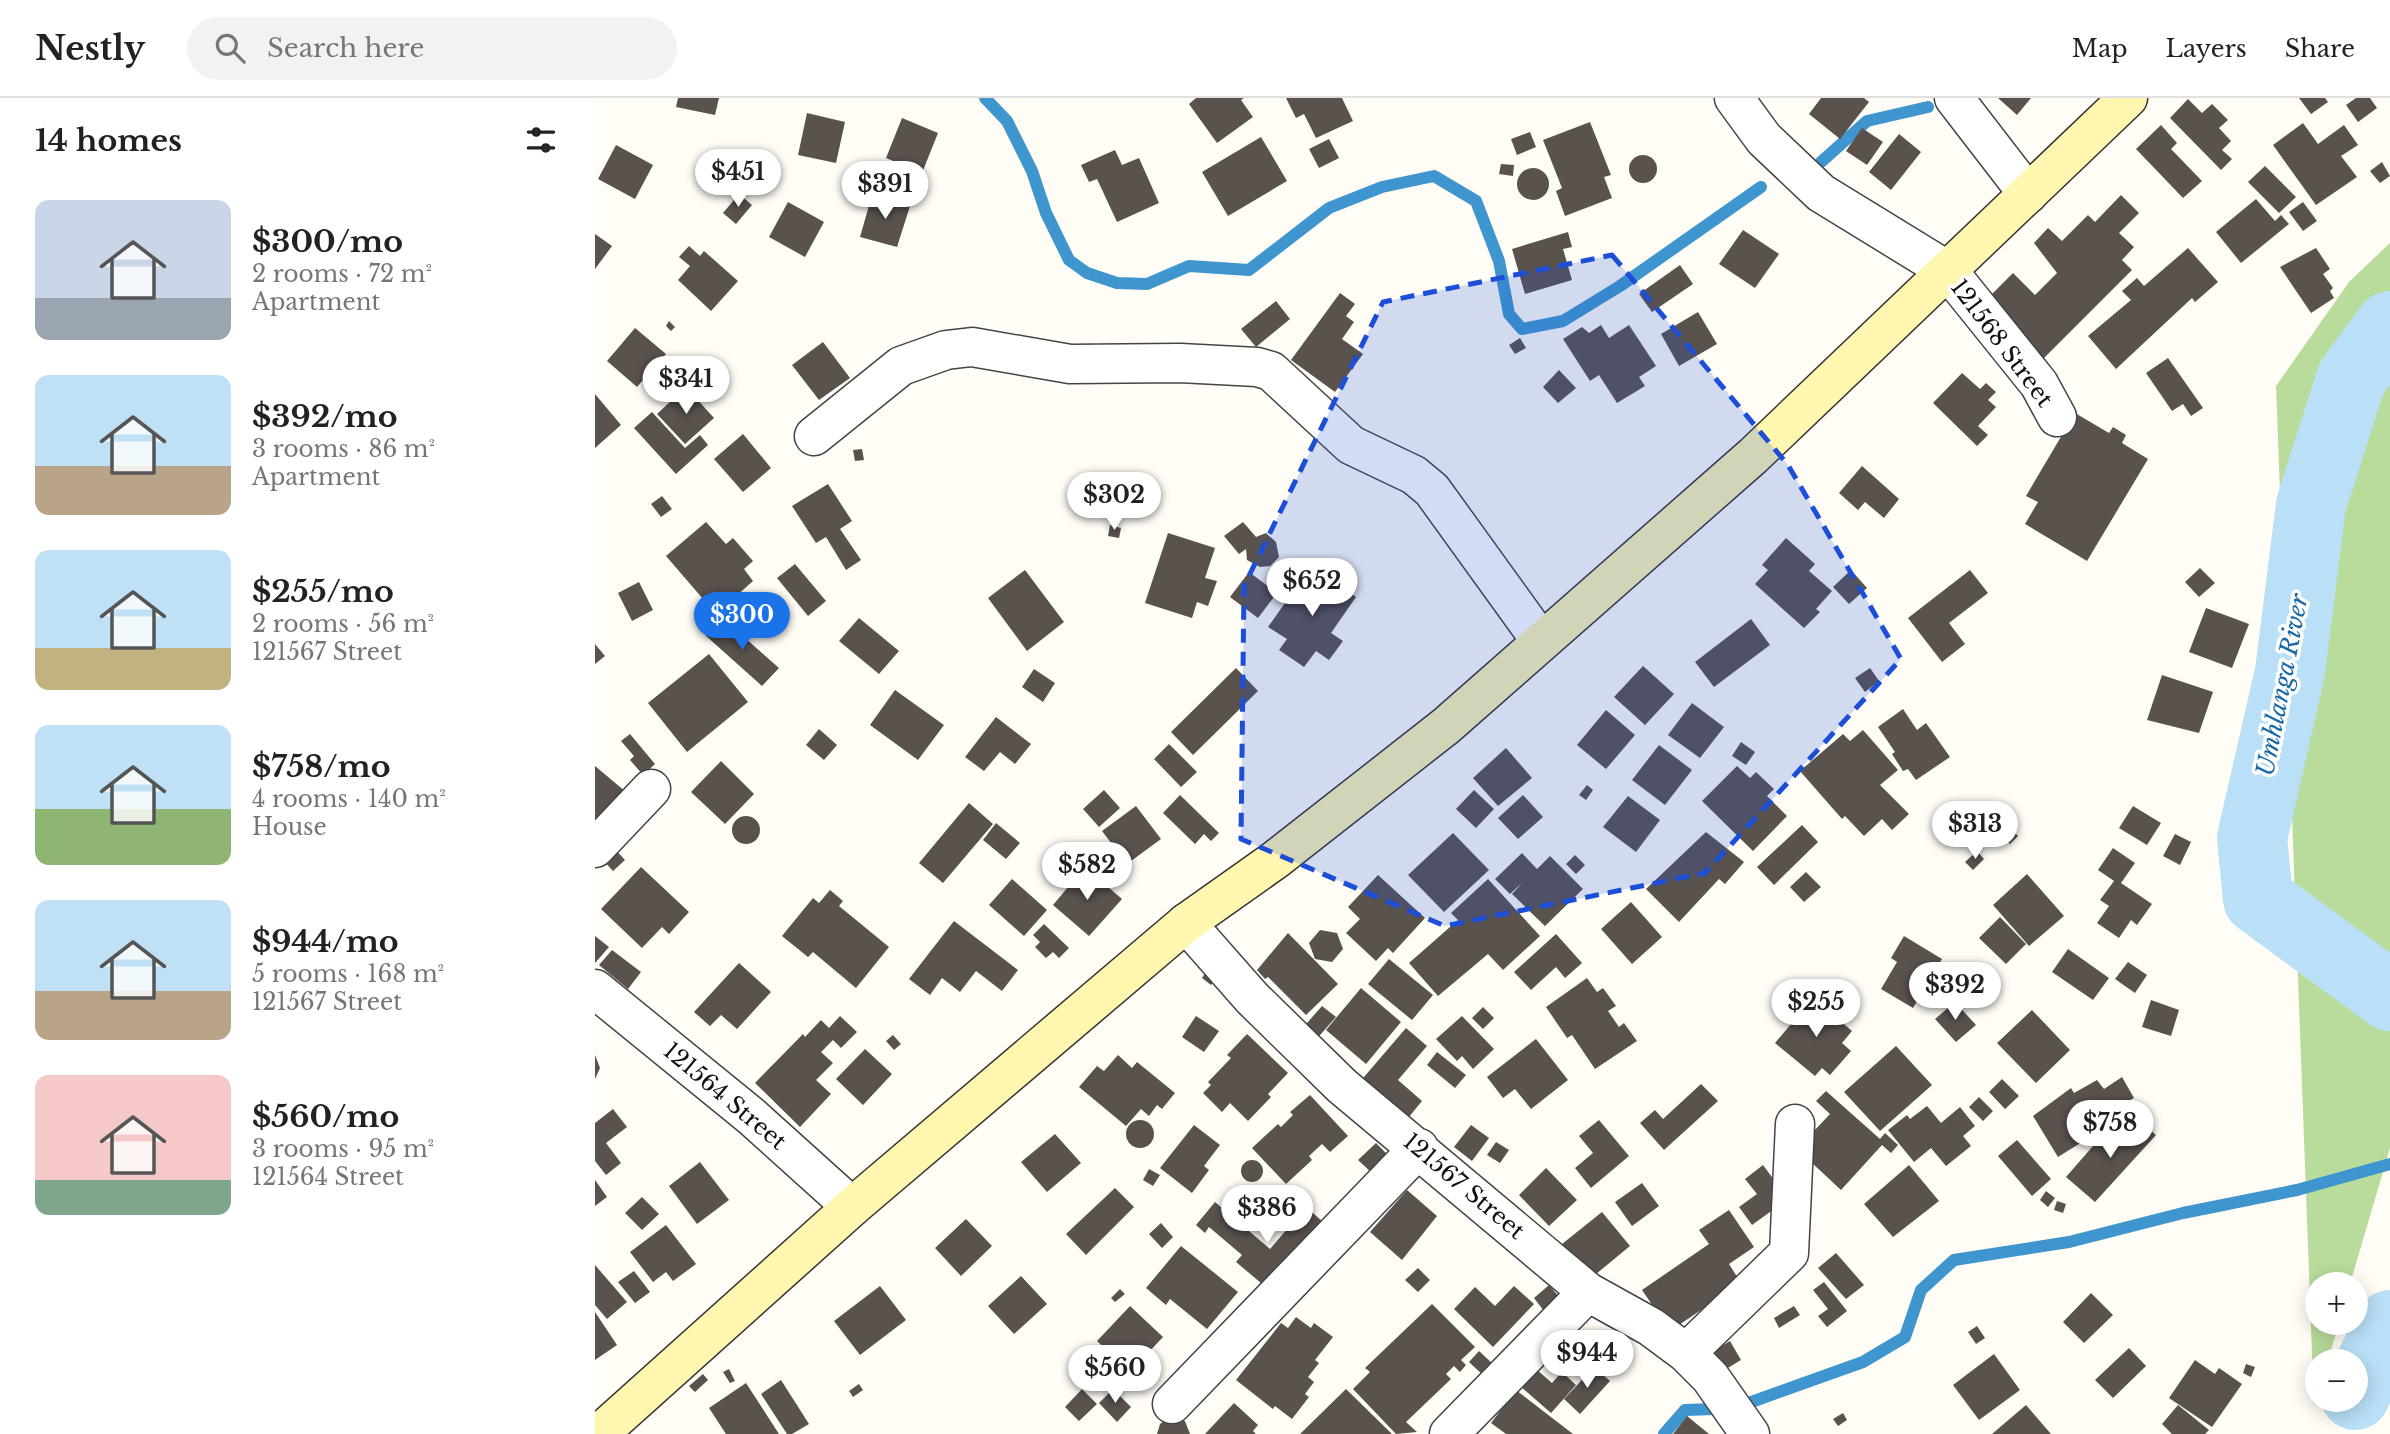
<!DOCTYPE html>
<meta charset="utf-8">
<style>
body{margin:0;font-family:"Libre Baskerville",serif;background:#f2f2f2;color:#222;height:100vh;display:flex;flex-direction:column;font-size:26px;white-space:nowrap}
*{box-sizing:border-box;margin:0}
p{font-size:23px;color:#767676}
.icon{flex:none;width:38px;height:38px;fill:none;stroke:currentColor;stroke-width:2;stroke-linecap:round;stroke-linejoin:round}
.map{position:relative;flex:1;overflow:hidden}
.panel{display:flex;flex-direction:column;background:#fff;width:595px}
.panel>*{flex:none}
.fabs{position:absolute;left:1710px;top:1174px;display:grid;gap:14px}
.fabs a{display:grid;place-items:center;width:63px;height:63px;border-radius:50%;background:#fff;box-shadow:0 4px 18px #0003;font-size:35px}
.price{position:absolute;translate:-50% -60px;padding:0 16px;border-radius:24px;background:#fff;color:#222;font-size:23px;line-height:46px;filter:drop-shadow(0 2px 4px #0008)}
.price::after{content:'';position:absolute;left:50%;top:42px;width:21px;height:16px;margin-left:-10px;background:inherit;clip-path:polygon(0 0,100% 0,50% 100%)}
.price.on{background:#1a73e8;color:#fff}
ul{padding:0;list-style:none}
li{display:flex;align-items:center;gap:21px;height:175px;padding:0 35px}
li span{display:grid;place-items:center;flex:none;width:196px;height:140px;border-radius:14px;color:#555}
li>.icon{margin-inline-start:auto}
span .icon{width:84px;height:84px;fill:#fffc;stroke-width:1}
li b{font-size:30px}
h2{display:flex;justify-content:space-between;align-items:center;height:84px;padding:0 35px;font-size:30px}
header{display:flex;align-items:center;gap:42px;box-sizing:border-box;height:98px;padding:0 35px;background:#fff;border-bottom:2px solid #e0e0e0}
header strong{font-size:33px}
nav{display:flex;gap:38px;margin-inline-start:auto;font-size:24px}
.search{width:490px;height:63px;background:#f2f2f2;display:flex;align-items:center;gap:18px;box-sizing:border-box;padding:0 24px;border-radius:38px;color:#767676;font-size:26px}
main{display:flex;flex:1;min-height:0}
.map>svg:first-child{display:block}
.forest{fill:#b9dc9c}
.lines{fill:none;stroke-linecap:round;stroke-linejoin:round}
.stream{stroke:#3f96cf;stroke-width:12}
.river{stroke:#b9e0f7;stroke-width:70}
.building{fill:#5a524d}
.street-casing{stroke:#444;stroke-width:41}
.secondary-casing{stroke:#333;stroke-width:41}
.street{stroke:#fff;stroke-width:38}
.secondary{stroke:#fff6b0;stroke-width:38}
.marked{fill:#1d4ed8;fill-opacity:0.2;stroke:#1d4ed8;stroke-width:5;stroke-dasharray:14 9;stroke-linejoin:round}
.labels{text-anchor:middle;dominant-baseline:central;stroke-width:7;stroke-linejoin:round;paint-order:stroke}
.street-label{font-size:23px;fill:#111;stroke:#fff}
.water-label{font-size:24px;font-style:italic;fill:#1768a6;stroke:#fff}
</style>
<header>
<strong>Nestly</strong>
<div class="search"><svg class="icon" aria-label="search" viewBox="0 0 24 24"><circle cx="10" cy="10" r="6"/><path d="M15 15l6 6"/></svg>Search here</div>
<nav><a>Map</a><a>Layers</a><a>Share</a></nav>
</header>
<main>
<section class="panel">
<h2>14 homes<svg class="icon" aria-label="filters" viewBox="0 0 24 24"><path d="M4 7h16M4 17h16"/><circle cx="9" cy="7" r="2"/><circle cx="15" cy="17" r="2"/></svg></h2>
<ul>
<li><span style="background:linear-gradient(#c9d6e8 70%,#9aa5b1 0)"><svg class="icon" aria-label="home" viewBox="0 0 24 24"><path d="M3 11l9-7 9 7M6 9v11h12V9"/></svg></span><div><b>$300/mo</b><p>2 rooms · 72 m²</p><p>Apartment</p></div></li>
<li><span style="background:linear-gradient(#bfe0f5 65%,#b9a48a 0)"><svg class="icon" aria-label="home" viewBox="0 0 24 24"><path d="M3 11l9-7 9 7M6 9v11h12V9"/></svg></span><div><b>$392/mo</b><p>3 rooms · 86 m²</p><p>Apartment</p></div></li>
<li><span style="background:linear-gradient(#bfe0f5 70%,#c2b280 0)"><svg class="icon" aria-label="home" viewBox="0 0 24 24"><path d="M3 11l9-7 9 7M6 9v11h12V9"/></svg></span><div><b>$255/mo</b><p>2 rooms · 56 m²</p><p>121567 Street</p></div></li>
<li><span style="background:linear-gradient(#bfe0f5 60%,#8fb573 0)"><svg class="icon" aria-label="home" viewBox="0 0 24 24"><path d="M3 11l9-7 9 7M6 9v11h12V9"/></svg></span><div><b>$758/mo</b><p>4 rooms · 140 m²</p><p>House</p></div></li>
<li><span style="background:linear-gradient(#bfe0f5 65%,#b9a48a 0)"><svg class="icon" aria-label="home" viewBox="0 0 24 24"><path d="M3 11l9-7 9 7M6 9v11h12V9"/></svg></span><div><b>$944/mo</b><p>5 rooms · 168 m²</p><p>121567 Street</p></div></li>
<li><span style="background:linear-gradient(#f6c9c9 75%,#7fa58c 0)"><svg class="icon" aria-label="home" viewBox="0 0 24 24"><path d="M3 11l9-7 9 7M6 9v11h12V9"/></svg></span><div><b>$560/mo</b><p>3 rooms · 95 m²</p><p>121564 Street</p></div></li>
</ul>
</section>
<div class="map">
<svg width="1795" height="1336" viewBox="0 0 1795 1336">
<rect width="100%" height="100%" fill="#fffdf5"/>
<path class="forest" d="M1795,145V1050L1755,1186H1722V1225H1744L1733,1263L1722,1264L1719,1310L1681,288L1754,184Z"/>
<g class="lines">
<path class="stream" d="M390,0L412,23L437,73L451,115L474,162L492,175L522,185L552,186L594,168L654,172L734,110L787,89L839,78L881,103L904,163L914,216L927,231L968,223L1025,188L1166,89
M1226,64L1272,23L1333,9
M1780,1257L1795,1271
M1148,1307L1268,1264L1310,1239L1326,1192L1359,1162L1474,1144L1588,1115L1702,1092L1795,1066
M1069,1336L1090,1312L1120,1311"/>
<path class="river" d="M1795,228L1756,281L1716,407L1695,574L1657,740L1663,801L1795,898
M1760,1297L1795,1227"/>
</g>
<path class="building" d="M83,0H124L120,17L81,9Z
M601,0H649L646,2L658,19L622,45L594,6Z
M691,0H747L758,23L721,40L709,16L701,20Z
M1226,0H1269L1274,4L1245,41L1214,16Z
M1403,0H1436L1422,17Z
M1704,0H1730L1733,4L1716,16Z
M1761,0H1775L1782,10L1763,24L1751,7Z
M1593,1L1607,15L1617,6L1633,22L1624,30L1636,43L1627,52L1637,61L1626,72L1575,20Z
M212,15L250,24L241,65L203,57Z
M307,20L343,35L327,75L291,60Z
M995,24L1016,77L1009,79L1017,100L970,118L961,93L967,90L948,42Z
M1708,25L1723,46L1749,27L1763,47L1746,58L1762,79L1721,107L1678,47Z
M1566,27L1582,45L1576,51L1607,83L1588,100L1541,51Z
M1267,30L1288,44L1272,67L1251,53Z
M935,34L941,49L922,57L916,41Z
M1304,36L1326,54L1296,92L1274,74Z
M666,39L692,83L633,118L607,74Z
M734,41L744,60L724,70L714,51Z
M21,47L58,67L40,101L3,81Z
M520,52L527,67L544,60L564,105L522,124L502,81L494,84L486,67Z
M1034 71a14 14 0 1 1 28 0a14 14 0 1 1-28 0Z
M1787,64L1795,78L1785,85L1775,73Z
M906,66L919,67L918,78L904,76Z
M1670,68L1701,99L1684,115L1653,84Z
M922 86a16 16 0 1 1 32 0a16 16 0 1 1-32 0Z
M144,96L157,107L141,126L128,115Z
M277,97L315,108L302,149L265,139Z
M1526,97L1544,115L1524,135L1539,149L1527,162L1537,172L1446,263L1388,205L1418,175L1440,197L1462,175L1439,145L1453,130L1467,143L1493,117L1500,124Z
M1661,101L1680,123L1686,117L1694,126L1646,165L1621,134Z
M193,104L229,124L210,159L174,139Z
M1708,104L1722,123L1708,133L1694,114Z
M1148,132L1184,156L1160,190L1124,166Z
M973,134L977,149L968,151L977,182L930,196L917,151Z
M0,136L17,148L0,171Z
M94,148L105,158L109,153L143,183L116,213L83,182L95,168L84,159Z
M1593,150L1623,184L1600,204L1597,200L1521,271L1493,238L1536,202L1527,193L1542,180L1549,188Z
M1721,150L1735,171L1728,176L1738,190L1735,193L1739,200L1716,215L1685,169Z
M1085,167L1098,186L1057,214L1044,196Z
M745,195L760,206L751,218L759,224L747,241L768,256L740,294L696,262Z
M681,203L695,221L661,249L646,231Z
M1103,214L1122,246L1084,268L1066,236Z
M74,223L80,229L76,233L71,228Z
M1006,227L1014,240L1034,227L1061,268L1044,279L1050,288L1022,305L1004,277L995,283L968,241L987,229L994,235Z
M40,230L71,256L42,289L12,263Z
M925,240L931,250L920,256L914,247Z
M228,244L255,280L224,302L197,267Z
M1573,260L1608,310L1596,318L1588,306L1577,313L1551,275Z
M964,272L981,290L963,305L948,289Z
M1367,275L1385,291L1391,285L1401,294L1393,302L1401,309L1383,328L1393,337L1382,348L1338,305Z
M91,289L119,320L90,346L62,316Z
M0,296L26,327L0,350Z
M57,314L90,350L105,337L113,347L81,376L39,330Z
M1480,315L1514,335L1518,329L1531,337L1527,345L1553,361L1492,463L1430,426L1443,404L1431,398Z
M148,336L176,370L148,394L119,361Z
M267,351L269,362L260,363L258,352Z
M1267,368L1304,401L1289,420L1270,404L1263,412L1244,395Z
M233,386L257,423L245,431L266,462L251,472L231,439L221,445L197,408Z
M67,398L77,411L66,419L56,406Z
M111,424L131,446L138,440L158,463L149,471L158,483L121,516L71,458Z
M648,424L661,439L671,435L681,444L684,459L675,468L665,469L652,462L651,451L644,456L629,438Z
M515,427L526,430L524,440L513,438Z
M573,435L620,450L610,480L622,483L613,508L602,504L597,520L550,505Z
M1191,440L1220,466L1214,473L1237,493L1221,511L1225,514L1209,530L1160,486L1173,472L1167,467Z
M200,466L231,503L213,518L182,480Z
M716,468L761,499L736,535L748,543L734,562L721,553L709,569L684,552L692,541L673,529Z
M1605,470L1620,485L1604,499L1590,484Z
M430,472L469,524L432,553L393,500Z
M1256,472L1272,490L1254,506L1238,489Z
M1375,472L1393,495L1354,525L1370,546L1347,564L1313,520Z
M654,474L682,495L663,520L635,499Z
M44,484L58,512L37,523L23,495Z
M1611,510L1654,526L1637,570L1594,554Z
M126,519L184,570L167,588L110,537Z
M264,520L304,553L284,576L244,543Z
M1156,521L1175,547L1119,589L1100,564Z
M0,546L10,558L0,566Z
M114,556L153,604L92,654L53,605Z
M1048,568L1079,596L1050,627L1019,599Z
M641,570L663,593L598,657L576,634Z
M1275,570L1284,583L1270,594L1260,580Z
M439,571L460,585L448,604L427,589Z
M1567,577L1618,594L1604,635L1552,622Z
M300,592L349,627L323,662L275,627Z
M1097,605L1129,629L1105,660L1073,637Z
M1308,611L1322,632L1331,625L1355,659L1321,682L1313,671L1308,673L1297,656L1300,654L1283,629Z
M1011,612L1040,637L1011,671L982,647Z
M401,619L436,646L420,666L405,654L389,673L370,659Z
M224,631L242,647L229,662L211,647Z
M1268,632L1303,672L1285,687L1314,716L1297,732L1287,721L1269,738L1250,718L1247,721L1205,673L1248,636L1255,643Z
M35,636L60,666L48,677L35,662L39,658L26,643Z
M1146,644L1160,654L1151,667L1137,658Z
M574,646L602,674L586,689L559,661Z
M1064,647L1097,672L1070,707L1037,682Z
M911,650L937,680L903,708L878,680Z
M126,663L159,696L130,726L96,694Z
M0,668L31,694L0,729Z
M1142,668L1155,680L1161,674L1179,691L1172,698L1192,718L1158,753L1107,703Z
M992,687L998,692L991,702L984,697Z
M509,692L525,710L504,729L488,711Z
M879,692L899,711L881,730L861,711Z
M585,697L624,735L616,743L609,736L600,746L568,715Z
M928,697L948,719L923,741L903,720Z
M1033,698L1065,722L1041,754L1008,729Z
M374,705L398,726L348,785L324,765Z
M541,708L566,741L532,766L507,733Z
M1538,708L1566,725L1552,747L1524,730Z
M137 732a14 14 0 1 1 28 0a14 14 0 1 1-28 0Z
M401,725L425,745L411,761L388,742Z
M1411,726L1423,738L1415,746L1403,735Z
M1207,727L1223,744L1179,787L1162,769Z
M1111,734L1149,764L1130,786L1124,781L1084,824L1051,791Z
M858,735L894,772L849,814L813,777Z
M1580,736L1596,744L1585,767L1568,758Z
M18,749L30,762L18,773L6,760Z
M1518,750L1540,765L1526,785L1557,806L1542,827L1536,822L1524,840L1502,825L1514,808L1505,802L1519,783L1503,772Z
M1382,753L1389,761L1378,772L1370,764Z
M927,755L942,771L955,758L988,791L950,828L917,796L927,785L915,796L900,781Z
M980,757L990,767L981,776L971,766Z
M46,769L94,814L74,836L67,829L47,850L6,811Z
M490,769L527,801L494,838L458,807Z
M1211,774L1226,789L1209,804L1195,789Z
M1432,776L1469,818L1434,848L1398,807Z
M783,777L830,820L798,855L793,850L781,863L751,835L765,821L753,809Z
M417,781L452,812L429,838L394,807Z
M893,781L945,838L908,872L893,856L843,898L814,865L863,822L856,815Z
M235,792L248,803L244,808L294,849L261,890L218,854L213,859L187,838L218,800L224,805Z
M1036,804L1067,839L1037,866L1006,831Z
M1405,819L1431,846L1411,866L1384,840Z
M359,823L423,872L407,893L381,873L365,894L347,880L335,897L314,881Z
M449,826L474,850L464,860L458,854L451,860L440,849L445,844L438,837Z
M725,832L742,835L748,851L737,864L720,861L714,845Z
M693,835L743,886L711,917L673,879L670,881L662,872Z
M961,836L987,865L970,880L961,869L936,892L919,874Z
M0,838L14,849L0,865Z
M1309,838L1347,861L1318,910L1286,891L1302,864L1296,860Z
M1473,851L1514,880L1498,902L1457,874Z
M17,852L46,874L33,891L4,867Z
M794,861L838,897L817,922L773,886Z
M1533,864L1552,877L1540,895L1520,881Z
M144,865L176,894L142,931L126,917L115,928L99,914Z
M612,872L621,880L616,887L607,880Z
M992,880L1002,894L1008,890L1021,908L1013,913L1024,929L1029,925L1042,943L1000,971L977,937L972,940L951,909Z
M766,890L806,924L771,966L731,932Z
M1218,900L1257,933L1247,945L1256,953L1235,977L1227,970L1220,978L1180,945Z
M1556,902L1584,912L1576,938L1547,929Z
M1360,904L1381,927L1361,944L1340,921Z
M727,908L741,919L718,945L705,933Z
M888,909L899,920L888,931L877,920Z
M1437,912L1475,952L1441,985L1402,945Z
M245,918L262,934L246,950L238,942L226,954L238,965L221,982L236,996L205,1029L160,985L208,936L210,939L226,922L234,930Z
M601,918L624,933L609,954L587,939Z
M867,918L899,951L878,971L867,958L862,963L841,941Z
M811,930L832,948L803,982L827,1003L809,1025L763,986Z
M652,936L693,975L673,996L676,999L653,1023L635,1005L627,1014L608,995L616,987L613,984L636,960L632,957Z
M298,937L306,946L299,952L291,943Z
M941,941L973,982L936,1011L920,991L908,1000L892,979Z
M1301,948L1337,987L1285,1033L1249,994Z
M270,951L297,976L268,1007L241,981Z
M842,954L871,977L860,990L832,967Z
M0,957L5,970L0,981Z
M523,957L537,970L542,964L580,995L567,1011L562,1007L554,1018L546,1011L531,1028L484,989L502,968L509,973Z
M1527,979L1539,1000L1520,1011L1523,1016L1501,1030L1503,1034L1463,1059L1438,1018L1476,990L1479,995L1502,982L1509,991Z
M1407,981L1424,998L1410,1011L1394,994Z
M1106,986L1123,1003L1069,1052L1045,1025L1060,1012L1068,1021Z
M1231,993L1285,1041L1290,1035L1303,1047L1296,1055L1287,1047L1246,1092L1202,1051L1235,1016L1221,1003Z
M715,997L753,1038L735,1054L727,1046L714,1058L717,1062L691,1086L657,1050L683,1026L686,1029L698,1017L695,1014Z
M1384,999L1398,1013L1388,1023L1374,1009Z
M1332,1008L1346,1025L1365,1009L1380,1028L1368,1038L1376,1048L1351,1068L1336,1050L1319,1064L1293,1032L1312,1017L1315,1021Z
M18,1011L32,1029L11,1045L26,1065L11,1077L0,1063V1025Z
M1540,1019L1561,1037L1500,1104L1471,1079L1505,1040L1514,1048Z
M531 1036a14 14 0 1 1 28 0a14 14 0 1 1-28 0Z
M1004,1022L1034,1058L996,1090L980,1070L998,1055L984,1038Z
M599,1027L625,1047L609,1068L614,1072L597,1095L565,1070Z
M876,1027L894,1040L877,1063L859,1049Z
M460,1036L486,1065L452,1094L426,1064Z
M1422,1042L1456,1081L1437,1098L1403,1058Z
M901,1044L914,1052L905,1065L892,1057Z
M781,1045L795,1059L778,1076L763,1062Z
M646 1073a11 11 0 1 1 22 0a11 11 0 1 1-22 0Z
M105,1064L134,1102L102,1126L74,1088Z
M1168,1067L1193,1101L1157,1127L1144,1109L1162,1096L1150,1081Z
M1314,1067L1344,1103L1298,1139L1269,1106Z
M951,1070L982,1102L954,1128L924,1097Z
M554,1071L565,1077L558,1088L548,1082Z
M0,1082L12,1099L0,1108Z
M1047,1085L1064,1108L1037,1128L1020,1104Z
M520,1090L539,1109L491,1157L471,1136Z
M812,1092L842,1118L807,1162L775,1134Z
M1451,1093L1460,1100L1453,1109L1445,1102Z
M47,1099L64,1116L47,1132L30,1115Z
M1462,1103L1471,1106L1468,1115L1459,1112Z
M620,1104L675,1151L711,1109L735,1130L679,1196L641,1164L647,1157L614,1129L610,1135L601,1127Z
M1134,1112L1159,1149L1134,1166L1146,1185L1075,1233L1047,1192L1114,1146L1104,1132Z
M1007,1114L1035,1148L995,1181L967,1146Z
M371,1121L397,1148L366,1178L340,1150Z
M566,1125L578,1139L567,1150L554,1136Z
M71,1127L101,1166L78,1183L71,1174L58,1184L35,1154Z
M586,1148L643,1194L612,1231L575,1201L571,1207L551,1190Z
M1241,1155L1269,1187L1251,1201L1223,1170Z
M0,1167L32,1204L12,1221L0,1207Z
M823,1170L835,1182L823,1194L810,1182Z
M39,1173L55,1194L40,1205L23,1184Z
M426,1178L452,1206L419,1236L393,1208Z
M1229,1184L1252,1213L1232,1229L1223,1218L1233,1211L1218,1192Z
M954,1187L965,1200L949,1213L939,1200Z
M285,1188L311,1222L265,1257L239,1223Z
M919,1188L939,1206L898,1249L859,1211L880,1189L900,1208Z
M525,1191L530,1196L520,1204L516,1200Z
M1496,1195L1518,1217L1489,1245L1468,1224Z
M837,1206L880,1249L866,1262L871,1267L865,1274L859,1268L851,1276L856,1281L811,1324L822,1334L801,1336L758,1291L775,1274L770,1270Z
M535,1208L568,1239L535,1274L502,1243Z
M1199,1208L1205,1217L1184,1230L1179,1220Z
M0,1214L22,1247L0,1262Z
M701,1219L716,1230L719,1225L738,1239L720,1262L724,1265L713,1279L719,1284L710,1296L714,1299L697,1321L680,1308L678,1311L641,1282L686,1225L693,1230Z
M1382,1228L1390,1240L1381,1246L1373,1234Z
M1135,1243L1146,1262L1126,1274L1115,1255Z
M1534,1250L1551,1268L1518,1300L1500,1282Z
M884,1253L899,1267L889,1278L874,1264Z
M1399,1256L1425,1292L1384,1322L1358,1287Z
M1600,1262L1620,1276L1624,1270L1647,1286L1617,1329L1574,1300Z
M1651,1266L1660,1269L1656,1279L1648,1275Z
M999,1269L1015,1283L985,1316L969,1301Z
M134,1271L140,1283L135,1285L128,1274Z
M941,1271L957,1285L967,1274L981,1287L956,1315L925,1288Z
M108,1276L113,1282L100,1294L94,1288Z
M186,1282L214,1326L197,1336H192L166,1296Z
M151,1285L184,1336H131L114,1310Z
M264,1286L268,1292L258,1299L254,1293Z
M487,1291L502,1306L484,1323L470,1309Z
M518,1291L536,1309L522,1324L504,1305Z
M751,1291L797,1336H705Z
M921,1292L978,1336H911L896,1325Z
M639,1305L663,1327L658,1333L661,1336H610Z
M1431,1307L1456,1336H1397Z
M1583,1307L1614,1332L1610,1336H1577L1567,1326Z
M1248,1315L1252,1322L1243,1328L1238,1321Z
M1092,1318L1114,1336H1078Z
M573,1320L590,1323L595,1336H562L565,1326Z"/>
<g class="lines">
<defs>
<path id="street" d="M1139,0L1169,41L1226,95L1353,173L1444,286L1462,319
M1359,0L1433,96
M219,338L306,268L351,252L377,249L475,266L585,265L662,269L676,273L756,347L819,377L837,392L946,543
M0,750L56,691
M591,825L657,900L747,988L993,1194L1056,1229L1091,1255L1115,1279L1155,1336
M0,891L156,1018L257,1109
M1091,1255L1194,1155L1200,1026
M577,1306L824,1050
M854,1336L993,1194"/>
<path id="secondary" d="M4,1336L257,1109L591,825L680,762L851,628L1158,358L1533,0"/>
</defs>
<use href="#street" class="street-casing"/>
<use href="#secondary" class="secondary-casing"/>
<use href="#street" class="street"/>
<use href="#secondary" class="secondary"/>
</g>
<path class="marked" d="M1017,157L1193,367L1306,561L1110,775L850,828L646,741L649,488L788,204Z"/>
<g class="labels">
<g class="street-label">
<text transform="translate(1407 245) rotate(53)">121568 Street</text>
<text transform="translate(130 998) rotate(40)">121564 Street</text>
<text transform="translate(869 1088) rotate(40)">121567 Street</text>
</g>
<g class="water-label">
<text transform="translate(1687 587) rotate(-79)">Umhlanga River</text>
</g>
</g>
</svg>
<div class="fabs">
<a>+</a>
<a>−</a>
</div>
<b class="price" style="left:143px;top:111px">$451</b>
<b class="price" style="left:290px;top:123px">$391</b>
<b class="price" style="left:91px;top:318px">$341</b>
<b class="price" style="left:519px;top:434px">$302</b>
<b class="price" style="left:717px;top:520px">$652</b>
<b class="price on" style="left:147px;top:554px">$300</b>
<b class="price" style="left:1380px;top:763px">$313</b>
<b class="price" style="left:492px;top:804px">$582</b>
<b class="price" style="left:1360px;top:924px">$392</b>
<b class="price" style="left:1221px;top:941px">$255</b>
<b class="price" style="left:1515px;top:1062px">$758</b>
<b class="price" style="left:672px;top:1147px">$386</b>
<b class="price" style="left:992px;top:1292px">$944</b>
<b class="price" style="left:520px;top:1307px">$560</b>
</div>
</main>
